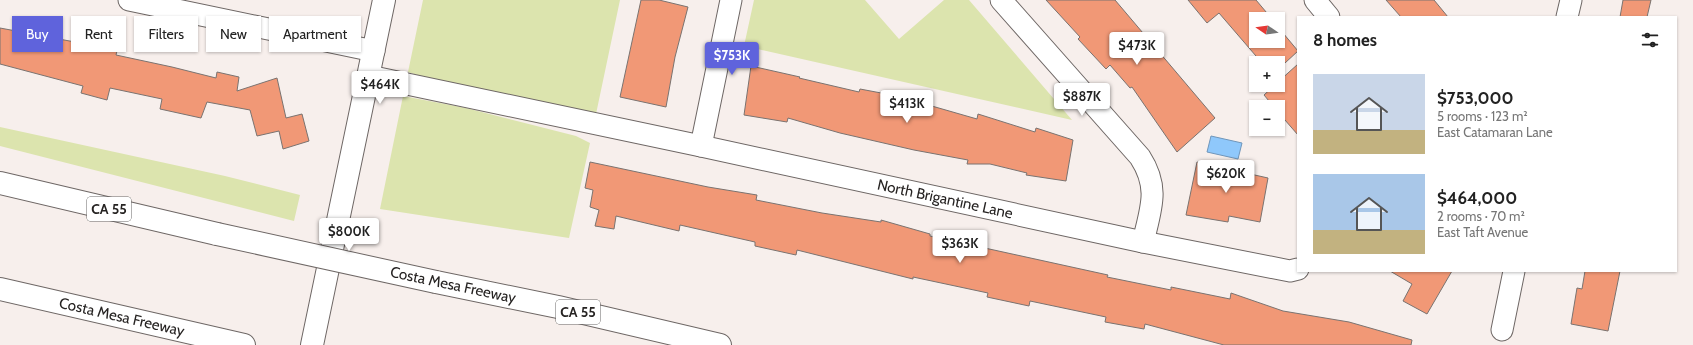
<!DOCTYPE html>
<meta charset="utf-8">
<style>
body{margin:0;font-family:Cabin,sans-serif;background:#f2f2f2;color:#222;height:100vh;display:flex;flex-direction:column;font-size:15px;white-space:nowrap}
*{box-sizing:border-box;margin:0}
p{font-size:13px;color:#767676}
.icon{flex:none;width:22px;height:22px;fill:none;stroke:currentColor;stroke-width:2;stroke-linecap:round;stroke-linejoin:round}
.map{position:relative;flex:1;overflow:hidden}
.sheet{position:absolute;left:1297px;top:16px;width:380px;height:256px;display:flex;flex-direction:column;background:#fff;border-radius:0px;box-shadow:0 1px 3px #0004}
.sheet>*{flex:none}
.banner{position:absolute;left:12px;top:16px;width:380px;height:36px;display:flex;gap:8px}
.needle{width:26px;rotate:283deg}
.controls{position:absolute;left:1249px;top:12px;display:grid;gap:8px}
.controls a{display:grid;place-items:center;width:36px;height:36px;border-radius:0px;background:#fff;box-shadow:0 1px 3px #0004;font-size:20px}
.price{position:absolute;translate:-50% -34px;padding:0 9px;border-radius:4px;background:#fff;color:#222;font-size:13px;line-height:26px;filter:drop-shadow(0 1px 2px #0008)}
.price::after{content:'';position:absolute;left:50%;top:24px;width:12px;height:9px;margin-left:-6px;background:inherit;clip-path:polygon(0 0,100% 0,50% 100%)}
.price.active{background:#5f63dc;color:#fff}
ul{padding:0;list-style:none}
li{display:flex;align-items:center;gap:12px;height:100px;padding:0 16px}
li span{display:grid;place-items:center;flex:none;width:112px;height:80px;border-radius:0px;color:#555}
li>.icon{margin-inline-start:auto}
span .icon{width:48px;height:48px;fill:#fffc;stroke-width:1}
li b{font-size:17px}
h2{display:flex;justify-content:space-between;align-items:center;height:48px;padding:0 16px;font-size:17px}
.tag{padding:0 14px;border-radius:0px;background:#fff;box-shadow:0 1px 3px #0004;font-size:14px;line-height:36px}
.tag.active{background:#5f63dc;color:#fff}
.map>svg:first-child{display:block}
.green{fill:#dce4ae}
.water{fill:#8fc8fb;stroke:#7096ba}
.building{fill:#f19876;stroke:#7a7370}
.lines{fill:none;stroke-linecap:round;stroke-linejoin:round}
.minor-casing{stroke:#6e6765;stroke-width:23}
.major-casing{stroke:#6e6765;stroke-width:24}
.highway-casing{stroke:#6e6765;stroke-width:24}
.minor{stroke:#fff;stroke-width:21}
.major{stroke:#fff;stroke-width:22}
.highway{stroke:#fff;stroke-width:22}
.highway-bridge-casing{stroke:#6e6765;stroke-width:24;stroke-linecap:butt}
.highway-bridge{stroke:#fff;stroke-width:22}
.labels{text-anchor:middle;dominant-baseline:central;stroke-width:3.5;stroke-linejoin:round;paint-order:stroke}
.shield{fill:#fff;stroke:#676564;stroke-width:1}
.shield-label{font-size:14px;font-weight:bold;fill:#262322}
.street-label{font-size:15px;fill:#262322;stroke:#fff}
</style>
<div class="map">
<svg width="1693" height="345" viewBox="0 0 1693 345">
<rect width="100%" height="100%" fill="#f7efec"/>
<path class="green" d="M423,0H620L596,114L433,80L408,72Z
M754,0H865L899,39L944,0H969L1072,120L744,46Z
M403,96L466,108L576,136L590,143L569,238L380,209Z
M0,127L225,176L300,195L294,221L0,146Z"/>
<path class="water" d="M1211,136L1242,143L1238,159L1207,152Z"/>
<path class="building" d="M641,0H659L688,7L675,57L666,107L620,97Z
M1046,0H1115L1215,118L1177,152L1132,87L1130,88L1110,65L1106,69L1078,39L1080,37Z
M1188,0H1256L1272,19H1256V41H1278V27L1298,51L1285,63H1262L1219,13L1207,23Z
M1386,0H1434L1448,17H1401Z
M1623,0H1651L1647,17H1620Z
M0,28L91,45V41L118,47L116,55L172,67L216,78L217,72L239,77L237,91L277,78L286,118L302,114L309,141L283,149L279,131L257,136L250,110L207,102L201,118L160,109L162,99L110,88L107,100L81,93L83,86L0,64Z
M1298,64V135L1278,112V107H1274L1264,95L1275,85H1278V82Z
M751,66L800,77L799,78L859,92L860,89L897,96L977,119L978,114L1035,132L1036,128L1073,140L1066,181L1026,175L1027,173L990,164H967L968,160L914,150L840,133L788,118L787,122L744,115Z
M590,162L708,187L757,195L756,200L822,213L881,222V220L930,234V236L1108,275L1107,277L1171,290V287L1230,299L1231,293L1283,311L1349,322L1412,340L1411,345H1224L1145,324L1144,329L1105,322L1106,317L1030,301L1029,306L987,297L988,293L913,277V279L797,250L796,255L755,246V242L680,225L679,231L616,216L614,229L595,226L599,210L590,207L593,190L585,188Z
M1197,162L1268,178L1260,222L1229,216L1228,222L1186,215Z
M1390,271H1452L1427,314L1403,301L1412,284Z
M1585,271H1620L1608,331L1571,324L1577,288L1582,289Z"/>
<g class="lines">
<defs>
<g id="minor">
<path d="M129,0L374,51"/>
<path d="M1001,0L1140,157C1160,188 1151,208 1143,242"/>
<path d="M1315,0L1329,17"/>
<path d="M1567,17L1571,0"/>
<path id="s1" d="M369,76L701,146L1143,242L1290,271L1298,269"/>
<path d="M701,146L731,0"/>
<path d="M1502,330L1514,271"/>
</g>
<path id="major" d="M312,345L384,0"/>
<g id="highway">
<path d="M0,183L217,234"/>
<path d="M436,282L558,307L720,345"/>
<path id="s2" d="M0,289L244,345"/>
</g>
</defs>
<use href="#minor" class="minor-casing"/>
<use href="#major" class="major-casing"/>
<use href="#highway" class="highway-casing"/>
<use href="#minor" class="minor"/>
<use href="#major" class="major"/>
<use href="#highway" class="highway"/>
<defs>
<path id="highway-bridge" d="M217,234L436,282"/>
</defs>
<use href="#highway-bridge" class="highway-bridge-casing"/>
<use href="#highway-bridge" class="highway-bridge"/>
</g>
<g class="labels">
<g class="shield">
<rect x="87" y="197" width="44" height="24" rx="3"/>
<rect x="556" y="300" width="44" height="24" rx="3"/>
</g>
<g class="shield-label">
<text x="109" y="209">CA 55</text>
<text x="578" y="312">CA 55</text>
</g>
<g class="street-label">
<text stroke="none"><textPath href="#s1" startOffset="589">North Brigantine Lane</textPath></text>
<text transform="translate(453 285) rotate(12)">Costa Mesa Freeway</text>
<text stroke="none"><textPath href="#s2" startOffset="125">Costa Mesa Freeway</textPath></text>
</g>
</g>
</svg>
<div class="controls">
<a><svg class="needle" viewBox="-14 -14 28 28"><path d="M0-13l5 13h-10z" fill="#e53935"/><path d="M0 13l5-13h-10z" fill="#767676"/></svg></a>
<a>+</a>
<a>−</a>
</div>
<b class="price" style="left:1137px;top:66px">$473K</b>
<b class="price active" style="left:732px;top:76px">$753K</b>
<b class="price" style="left:380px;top:105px">$464K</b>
<b class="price" style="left:1082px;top:117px">$887K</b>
<b class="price" style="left:907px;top:124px">$413K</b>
<b class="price" style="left:1226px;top:194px">$620K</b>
<b class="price" style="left:349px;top:252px">$800K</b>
<b class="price" style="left:960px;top:264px">$363K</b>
<div class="banner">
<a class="tag active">Buy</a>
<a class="tag">Rent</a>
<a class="tag">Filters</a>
<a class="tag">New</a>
<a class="tag">Apartment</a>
</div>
<section class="sheet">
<h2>8 homes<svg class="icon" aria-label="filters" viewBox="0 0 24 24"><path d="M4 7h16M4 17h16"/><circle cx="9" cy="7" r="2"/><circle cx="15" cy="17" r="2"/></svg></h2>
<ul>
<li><span style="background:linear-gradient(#c9d6e8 70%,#c2b280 0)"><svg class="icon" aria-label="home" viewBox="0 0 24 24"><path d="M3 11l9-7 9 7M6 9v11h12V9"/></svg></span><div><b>$753,000</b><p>5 rooms · 123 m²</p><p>East Catamaran Lane</p></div></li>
<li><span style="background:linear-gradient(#a9c7e8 70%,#c2b280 0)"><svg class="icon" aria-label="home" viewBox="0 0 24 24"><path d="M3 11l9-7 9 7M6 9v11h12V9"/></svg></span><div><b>$464,000</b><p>2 rooms · 70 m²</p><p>East Taft Avenue</p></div></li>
</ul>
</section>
</div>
